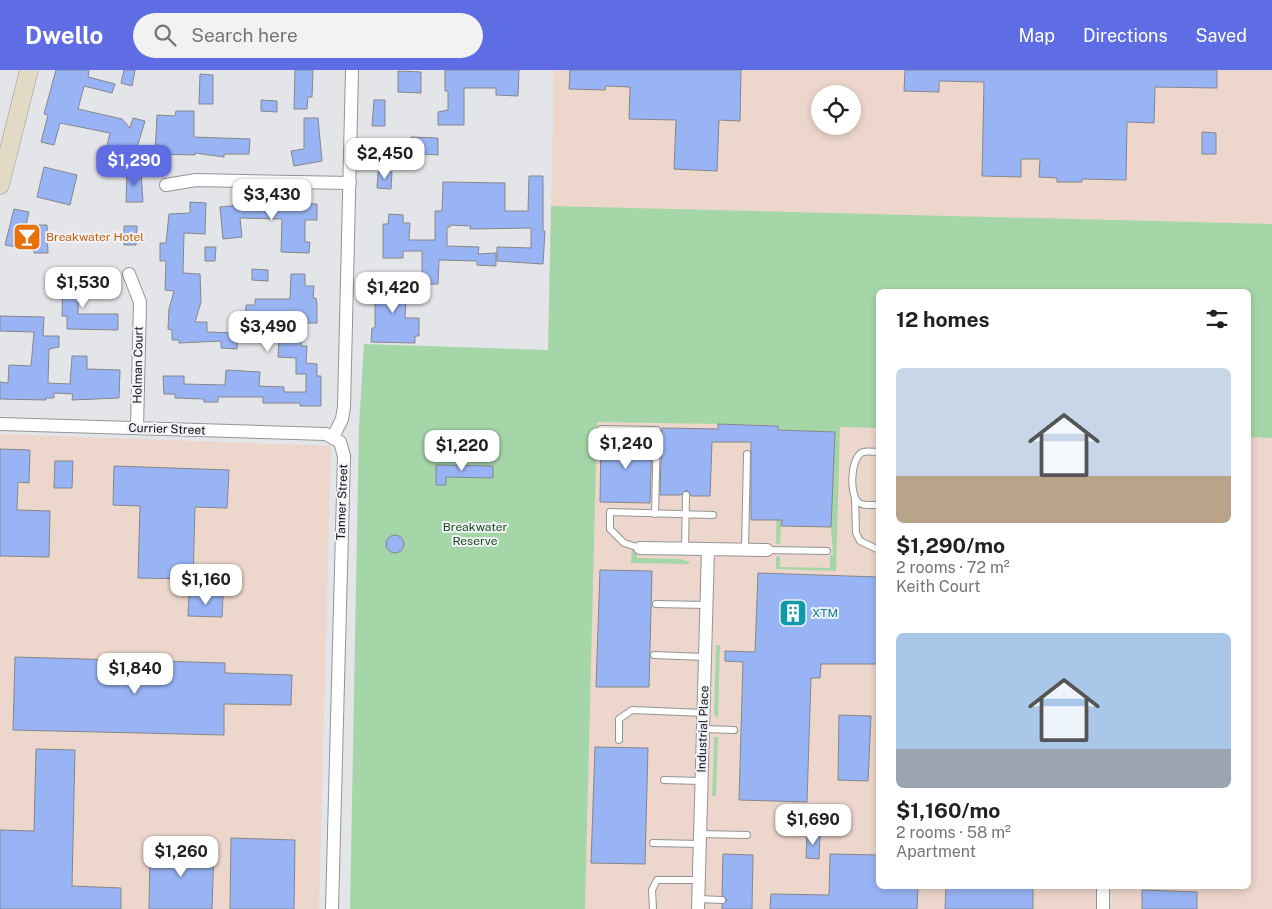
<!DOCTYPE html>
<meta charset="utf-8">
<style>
body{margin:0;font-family:"Public Sans",sans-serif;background:#f2f2f2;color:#202124;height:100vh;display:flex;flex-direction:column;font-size:19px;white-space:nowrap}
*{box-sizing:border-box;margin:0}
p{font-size:16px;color:#757577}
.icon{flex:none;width:28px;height:28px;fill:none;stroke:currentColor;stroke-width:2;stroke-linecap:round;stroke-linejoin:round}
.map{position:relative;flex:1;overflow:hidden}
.panel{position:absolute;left:876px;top:219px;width:375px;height:600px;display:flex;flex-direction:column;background:#fff;border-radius:8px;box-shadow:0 2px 8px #0003}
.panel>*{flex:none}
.controls{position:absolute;left:811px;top:15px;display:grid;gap:10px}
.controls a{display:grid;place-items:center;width:50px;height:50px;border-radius:50%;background:#fff;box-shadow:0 2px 8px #0003;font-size:25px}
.price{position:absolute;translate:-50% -42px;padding:0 11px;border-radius:10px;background:#fff;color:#222;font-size:16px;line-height:32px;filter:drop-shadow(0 1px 2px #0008)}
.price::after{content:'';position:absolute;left:50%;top:30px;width:15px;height:11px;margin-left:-8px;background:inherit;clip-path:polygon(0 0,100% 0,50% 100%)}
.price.active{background:#5f6de5;color:#fff}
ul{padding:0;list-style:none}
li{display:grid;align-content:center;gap:10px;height:265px;padding:0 20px}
li span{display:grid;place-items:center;height:155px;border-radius:8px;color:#555}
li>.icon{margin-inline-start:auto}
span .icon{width:90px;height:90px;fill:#fffc;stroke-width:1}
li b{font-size:21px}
h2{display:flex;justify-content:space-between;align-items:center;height:60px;padding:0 20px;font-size:21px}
header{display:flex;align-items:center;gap:30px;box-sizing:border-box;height:70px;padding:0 25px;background:#5f6de5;color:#fff}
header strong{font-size:24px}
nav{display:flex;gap:28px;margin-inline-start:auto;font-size:18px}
.search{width:350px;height:45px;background:#f2f2f2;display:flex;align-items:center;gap:12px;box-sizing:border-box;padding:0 18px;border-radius:28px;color:#757577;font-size:19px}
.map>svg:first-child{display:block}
.industrial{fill:#edd6cb;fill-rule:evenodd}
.green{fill:#a5d6a8}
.building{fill:#99b4f5;stroke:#858689}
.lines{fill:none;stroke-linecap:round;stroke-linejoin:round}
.lane-casing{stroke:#939496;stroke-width:8}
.street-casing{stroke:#939496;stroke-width:14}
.secondary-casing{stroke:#939496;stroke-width:19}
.lane{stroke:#fff;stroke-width:6}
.street{stroke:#fff;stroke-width:12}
.secondary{stroke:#e2dac4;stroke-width:18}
.labels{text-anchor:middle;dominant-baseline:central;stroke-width:4;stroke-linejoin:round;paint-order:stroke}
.food-label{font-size:12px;fill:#c56008;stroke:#f1f2f5;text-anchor:start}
.street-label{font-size:12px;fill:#111213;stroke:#f1f2f5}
.park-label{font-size:12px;fill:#12471b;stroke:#f1f2f5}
.culture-label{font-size:12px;fill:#0d838f;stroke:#f1f2f5;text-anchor:start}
</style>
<header>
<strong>Dwello</strong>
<div class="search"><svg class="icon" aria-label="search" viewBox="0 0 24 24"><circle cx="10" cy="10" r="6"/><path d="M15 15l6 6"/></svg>Search here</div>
<nav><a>Map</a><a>Directions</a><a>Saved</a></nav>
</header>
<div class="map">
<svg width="1272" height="839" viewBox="0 0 1272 839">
<rect width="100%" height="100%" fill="#e4e5e8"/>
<path class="industrial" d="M554,0H1272V839H585L593,494L548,280ZM820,24H852V56H820ZM879,221H1249V816H879Z
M0,364L331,376L319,839H0Z"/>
<path class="green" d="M551,136L1272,154V368L1249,367V221H879V358L840,357L836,501L776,499V486L780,487V497L830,498V485H833L831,457L834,362L784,360L780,474H776L778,355L597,352L585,839H350L359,355L364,274L548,280Z
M632,478L637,480V488L680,489L690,492L688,494L631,493Z
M716,575H720L718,648L714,645Z
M714,667H718L716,726H712Z"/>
<path class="building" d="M56,0H89L88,7L115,14L112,23L84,16L78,39L122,49L130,58L133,48L145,51L131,97L119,93L120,87L105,84L110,63L60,53L54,75L41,72L48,45L44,44Z
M124,0H135L132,16L121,13Z
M295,0H313L312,27H308L307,39H294Z
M445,0H519L518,26L496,25V18H464V55H438V42L448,40V21H445Z
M570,0H741L740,51L719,50L717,101L674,99L676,50L629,49L630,17L606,16L605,20L569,19Z
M905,0H1217V18L1155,17L1154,53L1127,52L1126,110L1082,109V112H1057V108L1039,107L1040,89H1021V107L982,106L984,12L939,11V22L904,21Z
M398,1L421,2V23L398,22Z
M200,4L213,5V34H199Z
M261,30L277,31V42L261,41Z
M374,30H385V56H372Z
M176,41H194V67L250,69L249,84H224V87L195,83V85L155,84L157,45L175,46Z
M304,48H318L322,91L294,96L291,81L304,79Z
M1202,62L1216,63V84H1202Z
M411,67L438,68V85L381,81L382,69L411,70Z
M44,97L77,105L70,135L37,127Z
M127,101H141L143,132H126Z
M378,102H392L391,119L377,118Z
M529,106H543V161H545L543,194L497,191V177L531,178V158L470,159L471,156L450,155V157H447V176L479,177L478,184L496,183V196L477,195V191L439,190L438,214H411L412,203L422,204V181H403V188H383V154H388L389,144L403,145V153H410L409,170H435V141H442L443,112L505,113V141H528Z
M255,128L273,129V133L317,134V150H305V172H310L309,183L281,182L282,149L240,148L242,167L223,169L220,137L249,134V132H255Z
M190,132L206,133L205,164L184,163L183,203L200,204L201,232L195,252H207V262L238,263L237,279L221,278V271L179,273V270H172V260L168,259L169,239L174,221L165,220L166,191H160V173H166L169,144L190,143Z
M14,139L29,142L26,155H47L48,183H34V180L5,175Z
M124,156H137L136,175H124Z
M205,177H216L215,191H205Z
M252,199L268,200V211L252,210Z
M63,204H79L78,244H118V260L67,259V246H62Z
M291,204H305V216H314L313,228H316L317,234V253H301V276H307L306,293L317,294V306H321V336H300V333H263V327H218V332H204V329L175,328V324H164L163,306H184V314L225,315L226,300L260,302L259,316L284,317V322H306V304H296V288L278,287L279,266L259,265V257H245L246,235H255V229H290Z
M375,210L407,211L405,248H419V266H415V273L371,272L372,258H375Z
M0,246L44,247L43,266H59V277L49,279L48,313L70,314L72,286H87V299L120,300L119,328L72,330L73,324L54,323V328H46V330L0,329V312L8,313L9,295L31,296L34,262L0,261Z
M718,354L778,356V360L835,362L831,457L781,456L782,450H751V372H712L710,426H691L687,420L681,425H660L662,358L718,359Z
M606,367L652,368L650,433L600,432L601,368Z
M0,379L30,380L29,413L18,412L17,440L50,441L49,487L0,486Z
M55,391H73L72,418H54Z
M436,395L493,396V408L446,407V415H436Z
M114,396L229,400L227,438L195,437L193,509L138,508L140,436L113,435Z
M386 474a9 9 0 1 1 18 0a9 9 0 1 1-18 0Z
M600,500L652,501L649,617H596Z
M758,503L879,507V594H821L820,608H811L807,732L739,730L743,592L725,591V581L755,582Z
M189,525H223L222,547L188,546Z
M15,587L225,593V603L292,605L291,635L224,634V665L13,660Z
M839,645L871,646L868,711L838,710Z
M595,677L648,678L645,794L591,793Z
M36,679L75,680L72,816L121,818V839H0V760L34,761Z
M807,763L820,764L819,789L806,788Z
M231,768L295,770L294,839H230Z
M150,777L214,778L212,839H149Z
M723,784L753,785L752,839H722V835L727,830L722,825Z
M830,784L879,785V816H918L917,839H770L771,824L829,825Z
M946,816L1033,818V839H945Z
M1142,820L1197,822V839H1142Z"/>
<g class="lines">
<defs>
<path id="lane" d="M601,359L657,360L655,444
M879,382C874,382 867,381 863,382C850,387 849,426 859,433C864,436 873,435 879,435
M855,429L856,463L860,471L879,480
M640,478L624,473L610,459V442L713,445
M685,479L686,425
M745,480L747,384
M767,480L827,481
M656,534L706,535
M654,585L705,587
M704,659L734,660
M619,670V649L632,640L704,643
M664,710L702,711
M700,764L747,765
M653,773L700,774
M699,829L722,830
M653,839L652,820L657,810H699"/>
<path id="street" d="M166,115L196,110L350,113
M129,204L140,232L137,358
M0,354L326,364L340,372L344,386L332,839
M333,367L342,349L344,337L352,0
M640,478L708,479L698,839
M708,479L767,480
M1103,839V816"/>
<path id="secondary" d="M0,115L29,0"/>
</defs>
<use href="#lane" class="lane-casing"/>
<use href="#street" class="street-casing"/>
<use href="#secondary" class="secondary-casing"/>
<use href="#lane" class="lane"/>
<use href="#street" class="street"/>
<use href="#secondary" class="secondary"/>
</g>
<defs>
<symbol id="bar-square" viewBox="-11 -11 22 22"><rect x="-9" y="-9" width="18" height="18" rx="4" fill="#e8710a" stroke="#f1f2f5"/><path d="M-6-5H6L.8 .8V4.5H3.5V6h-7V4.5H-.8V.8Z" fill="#fff"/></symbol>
<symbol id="building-square" viewBox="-11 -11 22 22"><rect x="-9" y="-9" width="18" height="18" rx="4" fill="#0f9aa8" stroke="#f1f2f5"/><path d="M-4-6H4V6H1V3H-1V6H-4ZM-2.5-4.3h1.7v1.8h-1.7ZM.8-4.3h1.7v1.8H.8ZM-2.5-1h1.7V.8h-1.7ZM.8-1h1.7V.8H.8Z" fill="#fff"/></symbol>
</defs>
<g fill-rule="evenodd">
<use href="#bar-square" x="11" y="151" width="32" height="32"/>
<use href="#building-square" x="777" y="527" width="32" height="32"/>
</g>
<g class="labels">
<g class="food-label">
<text x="46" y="167">Breakwater Hotel</text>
</g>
<g class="street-label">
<text transform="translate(138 295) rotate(-89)">Holman Court</text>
<text transform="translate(167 359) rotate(2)">Currier Street</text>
<text transform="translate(342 432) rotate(-88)">Tanner Street</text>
<text transform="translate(703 659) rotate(-88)">Industrial Place</text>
</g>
<g class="park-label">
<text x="475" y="457">Breakwater<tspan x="475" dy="14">Reserve</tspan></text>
</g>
<g class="culture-label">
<text x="812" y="543">XTM</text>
</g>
</g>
</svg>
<div class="controls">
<a><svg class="icon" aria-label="locate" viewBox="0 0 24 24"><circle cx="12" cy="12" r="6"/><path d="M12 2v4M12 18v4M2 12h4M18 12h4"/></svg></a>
</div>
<b class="price" style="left:385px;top:110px">$2,450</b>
<b class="price active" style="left:134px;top:117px">$1,290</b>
<b class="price" style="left:272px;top:151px">$3,430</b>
<b class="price" style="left:83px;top:239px">$1,530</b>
<b class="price" style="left:393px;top:244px">$1,420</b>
<b class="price" style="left:268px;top:283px">$3,490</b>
<b class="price" style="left:626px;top:400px">$1,240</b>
<b class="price" style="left:462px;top:402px">$1,220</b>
<b class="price" style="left:206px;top:536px">$1,160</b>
<b class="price" style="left:135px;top:625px">$1,840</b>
<b class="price" style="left:813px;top:776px">$1,690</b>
<b class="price" style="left:181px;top:808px">$1,260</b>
<section class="panel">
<h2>12 homes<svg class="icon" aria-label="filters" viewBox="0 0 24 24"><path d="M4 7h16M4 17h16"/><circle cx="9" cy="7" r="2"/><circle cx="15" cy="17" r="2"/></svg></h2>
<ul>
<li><span style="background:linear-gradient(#c9d6e8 70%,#b9a48a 0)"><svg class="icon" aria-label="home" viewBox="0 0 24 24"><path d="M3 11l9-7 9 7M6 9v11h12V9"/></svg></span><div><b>$1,290/mo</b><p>2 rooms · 72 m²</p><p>Keith Court</p></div></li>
<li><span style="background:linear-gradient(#a9c7e8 75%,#9aa5b1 0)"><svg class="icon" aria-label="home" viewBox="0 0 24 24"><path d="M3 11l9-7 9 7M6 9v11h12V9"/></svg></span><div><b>$1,160/mo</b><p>2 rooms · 58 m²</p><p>Apartment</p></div></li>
</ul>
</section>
</div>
